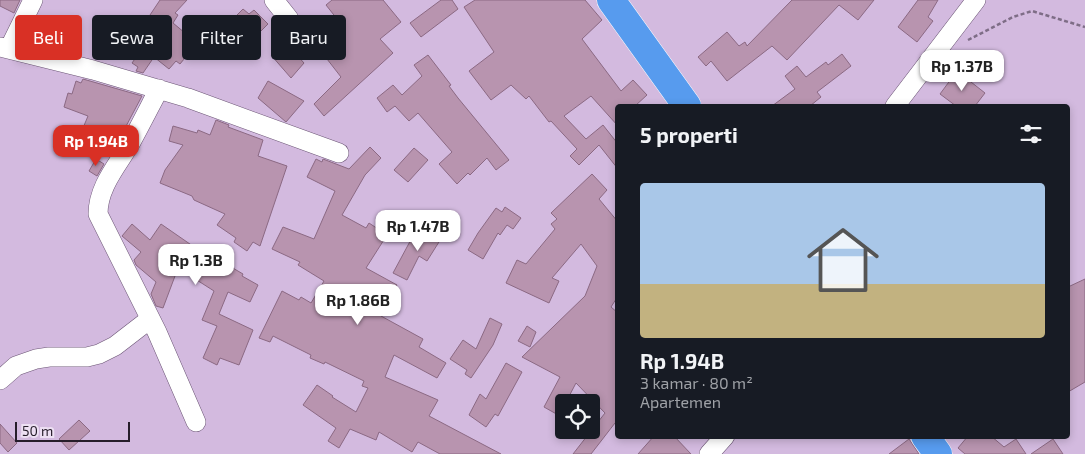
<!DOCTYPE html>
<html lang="id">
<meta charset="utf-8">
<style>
body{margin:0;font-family:"Exo 2",sans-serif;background:#20242c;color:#f1f3f6;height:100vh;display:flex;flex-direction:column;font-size:19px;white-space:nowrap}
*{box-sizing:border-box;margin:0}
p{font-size:16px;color:#9ea1a6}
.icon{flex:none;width:28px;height:28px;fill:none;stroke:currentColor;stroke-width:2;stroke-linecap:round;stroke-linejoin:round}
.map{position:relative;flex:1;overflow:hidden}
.details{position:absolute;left:615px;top:104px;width:455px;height:335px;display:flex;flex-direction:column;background:#171b24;border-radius:5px;box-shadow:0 2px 8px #0003}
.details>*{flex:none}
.hud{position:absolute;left:15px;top:15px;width:475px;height:45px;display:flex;gap:10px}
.controls{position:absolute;left:555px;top:394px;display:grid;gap:10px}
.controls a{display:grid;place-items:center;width:45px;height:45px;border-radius:5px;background:#171b24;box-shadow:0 2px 8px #0003;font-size:25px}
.scale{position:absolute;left:15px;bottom:12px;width:115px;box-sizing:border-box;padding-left:5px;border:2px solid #261d2a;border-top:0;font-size:14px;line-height:18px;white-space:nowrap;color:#261d2a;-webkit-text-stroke:4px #ede0f3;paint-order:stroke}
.price{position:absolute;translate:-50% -42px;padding:0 11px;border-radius:10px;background:#fff;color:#222;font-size:16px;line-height:32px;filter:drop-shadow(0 1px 2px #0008)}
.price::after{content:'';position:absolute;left:50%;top:30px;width:15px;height:11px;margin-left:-8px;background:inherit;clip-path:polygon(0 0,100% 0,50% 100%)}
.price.selected{background:#d93025;color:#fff}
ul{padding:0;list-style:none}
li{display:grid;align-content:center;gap:10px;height:265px;padding:0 25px}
li span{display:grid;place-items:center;height:155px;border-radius:5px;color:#555}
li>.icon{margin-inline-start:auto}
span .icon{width:90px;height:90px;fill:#fffc;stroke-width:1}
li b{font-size:21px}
h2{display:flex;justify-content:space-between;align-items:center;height:60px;padding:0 25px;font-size:21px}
.pill{padding:0 18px;border-radius:5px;background:#171b24;box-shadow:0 2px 8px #0003;font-size:18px;line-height:45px}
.pill.selected{background:#d93025;color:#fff}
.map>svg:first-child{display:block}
.building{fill:#b894af;stroke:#8b6983}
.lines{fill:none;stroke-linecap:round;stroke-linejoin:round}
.minor-casing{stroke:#6b5575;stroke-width:20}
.highway-casing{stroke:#fff;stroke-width:29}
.path{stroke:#7e6d86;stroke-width:2.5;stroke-dasharray:4 2.5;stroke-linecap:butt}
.minor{stroke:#fff;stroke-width:19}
.highway{stroke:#579bee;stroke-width:28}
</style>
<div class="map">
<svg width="1085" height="454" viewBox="0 0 1085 454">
<rect width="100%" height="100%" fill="#d3badf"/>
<path class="building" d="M0,0H20L14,13L0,6Z
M160,0H187L175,13L178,15L173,23L197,43L180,64L176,61L169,69L154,57L143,73L136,71L138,67L132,63L142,49L145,51L157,24L148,18Z
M332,0H383L401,22L380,39L393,53L324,116L314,104L341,77L320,50L345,29L326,5Z
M441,0H452L458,9L421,37L410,23Z
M475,0H585L602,20L582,39L621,91L633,80L647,95L635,106H618V126L591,96L564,116L586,139L603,125L618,144V169L599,145L579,165L570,156L577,149L551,121L549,122L529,96L526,99L511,85L491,100L469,71L494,52L464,7Z
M792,0H874L858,20L839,5L787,60L772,46L727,81L711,61L706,66L698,57L727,32L739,46L745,42L747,46Z
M918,0H938L928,17L933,21L917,42L898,27Z
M243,9L249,14L254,10L268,24L249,43L241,35L237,39L225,27Z
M285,42L304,63L291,78L271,55Z
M842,54L851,66L817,92L821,97L810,106H772L795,89L785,76L797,66L806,77L826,62L828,65Z
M428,55L451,85L449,86L458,98L509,160L496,170L487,158L470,175L468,173L457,184L439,164L452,152L418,113L409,121L395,106L387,112L377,98L393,85L402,95L422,76L414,65Z
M957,71L985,93L975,106H956L940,94Z
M83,79L142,96L115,147L86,136L88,130L83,128L88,116L64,107L68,93L72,94L76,81L81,83Z
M268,81L304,101L286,122L258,98Z
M216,120L229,125L228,127L263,140L258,156L287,166L260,246L253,242L247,251L234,242L236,238L217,225L225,214L194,200L192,196L160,183L165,170L183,145L169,141L173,126L197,133L198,130L210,135Z
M370,147L381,158L365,175L342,215L366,228L369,223L387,235L366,268L397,285L381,316L423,339L419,347L446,363L437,378L394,355L385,377L438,400L429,416L501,454H440L418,442L412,452L379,432L376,440L350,429L339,448L328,441L336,428L303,405L317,385L333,396L332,397L356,412L368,388L362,386L364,381L325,362L324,364L310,358L311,355L273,336L270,342L259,338L282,291L299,300L301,297L311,303L324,281L298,265L300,262L272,249L283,227L314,239L335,191L307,177L316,159L322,162L323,159L349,169Z
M414,148L428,160L408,182L394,170Z
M96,159L104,164L97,176L89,171Z
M592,174L607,190L599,199L618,222V296L611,307L618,313V426L615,423L591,454H573L605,413L576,383L566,402H564V408L560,416L544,407L560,377L522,357L585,296L597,266L581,244L552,278L559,281L549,303L506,283L517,260L526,264L555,229L551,224L557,219L551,213Z
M505,207L521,218L513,229L507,225L500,235L498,233L483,259L468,250L478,233L496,208L502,212Z
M132,224L150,240L161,224L200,251L201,249L225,265L226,264L243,274L242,276L258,285L250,302L228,292L219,314L253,330L239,365L220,358L217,365L203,358L217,326L202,320L214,291L178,268L163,308L156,306L151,294L156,282L136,265L134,260L141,252L122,236Z
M433,227L444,234L427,261L419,256L407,280L393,273L414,234L424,240Z
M1085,279V382L1068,392V287Z
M490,318L502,324L493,345L471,378L465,374L467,370L450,359L463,340L476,349Z
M527,326L536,332L530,347L518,341Z
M506,363L522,372L498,416L495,414L486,427L469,415L480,394L486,399Z
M79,420L90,431L69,450L59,439Z
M0,424L17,443L8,452L0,443Z
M654,436H674L691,454H638Z
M968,436H991L1004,447L1016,439L1026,454H965L958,448Z
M909,439L919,454H889Z
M1053,439L1063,454H1031Z"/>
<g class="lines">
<defs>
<path id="minor" d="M274,0L289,19
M0,47L93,70L188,98L339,153
M9,49L33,0
M159,89C149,108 140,126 130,144C117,166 98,187 98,214L157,332L196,422
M895,106L976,0
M0,380L16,366L36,359L49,357H87L99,354L115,346L150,319
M709,454L725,436"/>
<path id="highway" d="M611,0L687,106
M925,436L938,454"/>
</defs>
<use href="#minor" class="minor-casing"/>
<use href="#highway" class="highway-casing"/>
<path class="path" d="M968,40L1013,17L1032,11L1085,27"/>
<use href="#minor" class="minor"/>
<use href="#highway" class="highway"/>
</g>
</svg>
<div class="controls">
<a><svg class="icon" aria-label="locate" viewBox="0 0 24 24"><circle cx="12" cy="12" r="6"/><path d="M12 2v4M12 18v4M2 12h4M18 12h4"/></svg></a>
</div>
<div class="scale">50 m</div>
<b class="price" style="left:962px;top:92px">Rp 1.37B</b>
<b class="price selected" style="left:96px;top:167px">Rp 1.94B</b>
<b class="price" style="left:418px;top:252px">Rp 1.47B</b>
<b class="price" style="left:196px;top:286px">Rp 1.3B</b>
<b class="price" style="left:358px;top:326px">Rp 1.86B</b>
<div class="hud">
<a class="pill selected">Beli</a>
<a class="pill">Sewa</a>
<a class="pill">Filter</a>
<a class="pill">Baru</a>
</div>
<section class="details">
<h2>5 properti<svg class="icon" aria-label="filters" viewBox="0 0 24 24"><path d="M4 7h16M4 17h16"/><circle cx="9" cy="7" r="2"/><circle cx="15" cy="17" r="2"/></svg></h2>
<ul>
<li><span style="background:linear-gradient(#a9c7e8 65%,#c2b280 0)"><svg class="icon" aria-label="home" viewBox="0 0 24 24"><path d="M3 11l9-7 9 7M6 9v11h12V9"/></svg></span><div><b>Rp 1.94B</b><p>3 kamar · 80 m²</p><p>Apartemen</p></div></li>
</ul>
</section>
</div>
